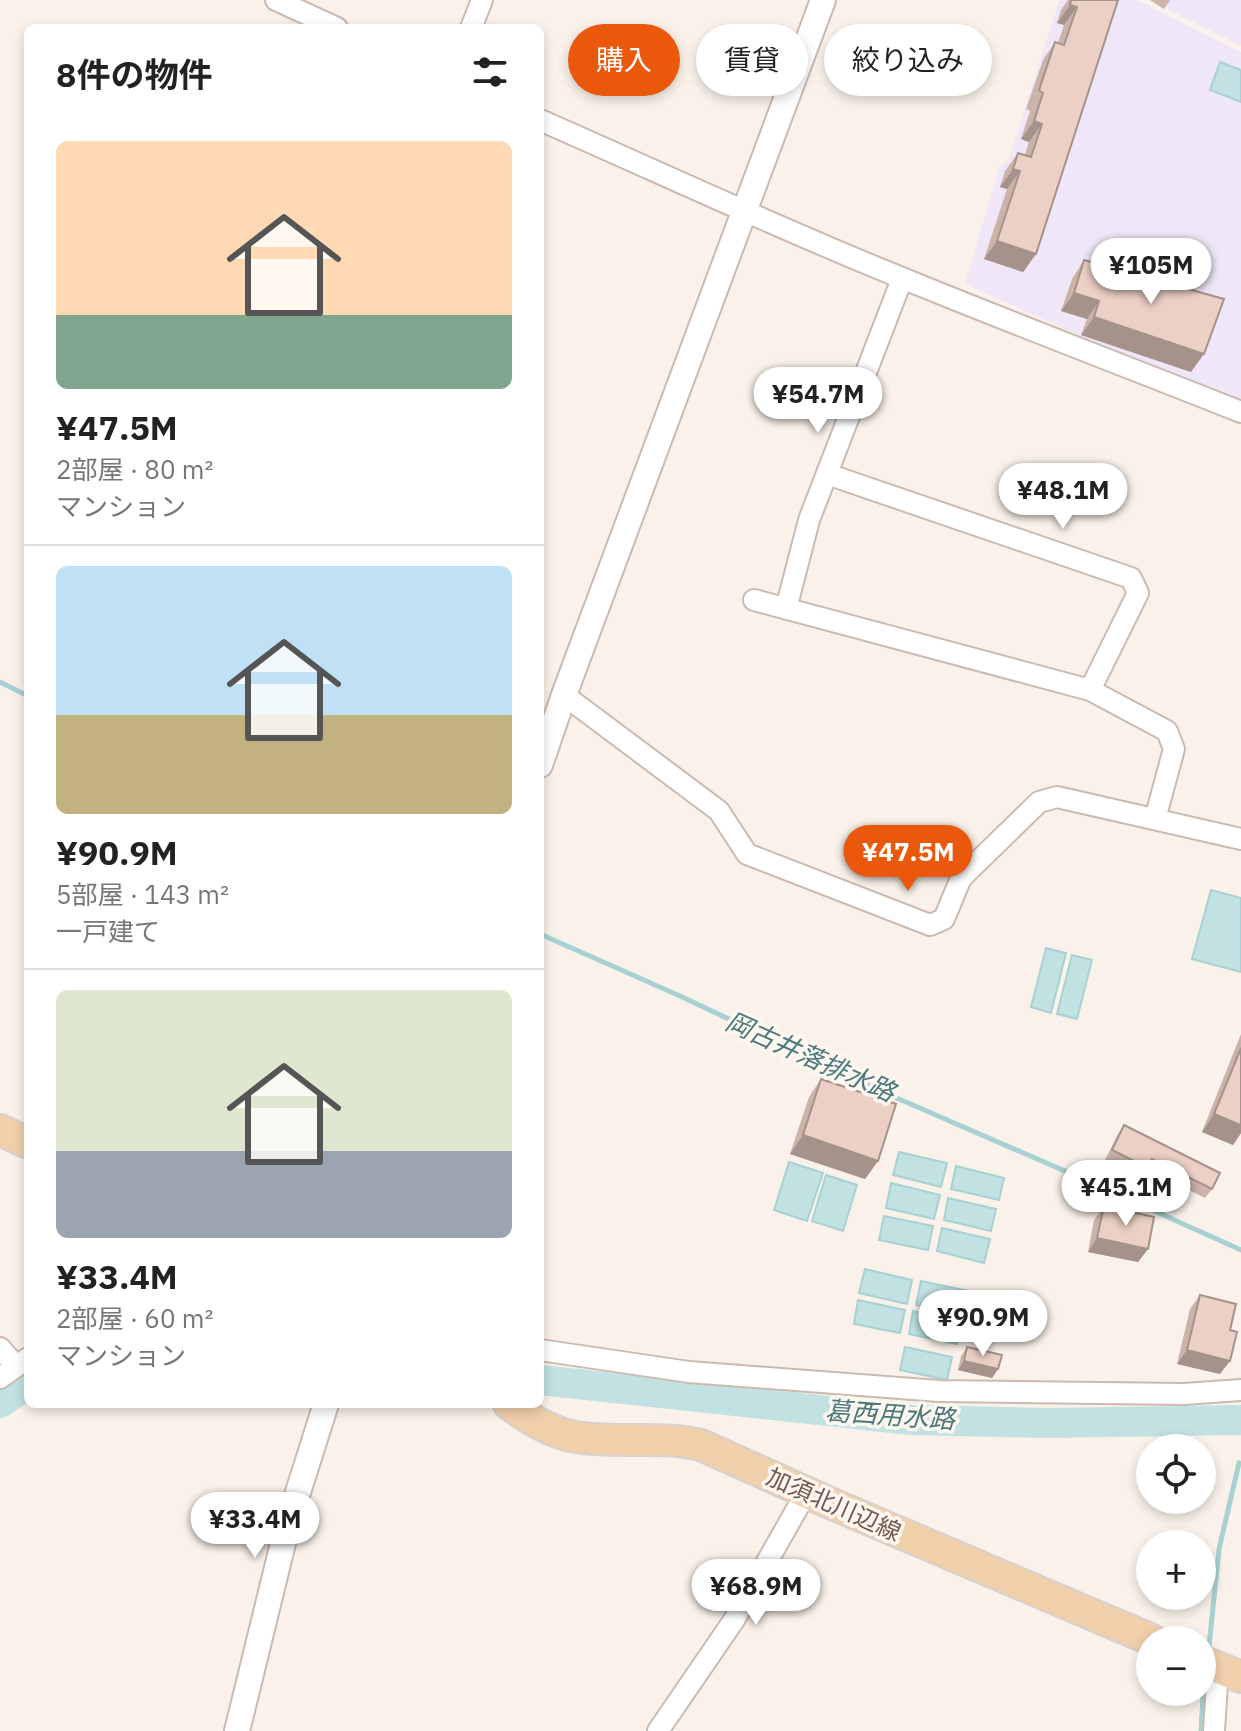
<!DOCTYPE html>
<html lang="ja">
<meta charset="utf-8">
<style>
body{margin:0;font-family:"IBM Plex Sans","Noto Sans JP",sans-serif;background:#f6f6f6;color:#222;height:100vh;display:flex;flex-direction:column;font-size:30px;white-space:nowrap}
*{box-sizing:border-box;margin:0}
p{font-size:26px;color:#767676}
.icon{flex:none;width:44px;height:44px;fill:none;stroke:currentColor;stroke-width:2;stroke-linecap:round;stroke-linejoin:round}
.map{position:relative;flex:1;overflow:hidden}
.drawer{position:absolute;left:24px;top:24px;width:520px;height:1384px;display:flex;flex-direction:column;background:#fff;border-radius:12px;box-shadow:0 4px 12px #0003}
.drawer>*{flex:none}
.guide{position:absolute;left:568px;top:24px;width:552px;height:72px;display:flex;gap:16px}
.buttons{position:absolute;left:1136px;top:1434px;display:grid;gap:16px}
.buttons a{display:grid;place-items:center;width:80px;height:80px;border-radius:50%;background:#fff;box-shadow:0 4px 12px #0003;font-size:40px}
.price{position:absolute;translate:-50% -68px;padding:0 18px;border-radius:28px;background:#fff;color:#222;font-size:26px;line-height:52px;filter:drop-shadow(0 2px 4px #0008)}
.price::after{content:'';position:absolute;left:50%;top:48px;width:24px;height:18px;margin-left:-12px;background:inherit;clip-path:polygon(0 0,100% 0,50% 100%)}
.price.current{background:#ea580c;color:#fff}
ul{padding:0;list-style:none}
li{display:grid;align-content:center;gap:16px;height:424px;padding:0 32px}
li+li{border-top:2px solid #e0e0e0}
li span{display:grid;place-items:center;height:248px;border-radius:12px;color:#555}
li>.icon{margin-inline-start:auto}
span .icon{width:144px;height:144px;fill:#fffc;stroke-width:1}
li b{font-size:34px}
h2{display:flex;justify-content:space-between;align-items:center;height:96px;padding:0 32px;font-size:34px}
.tag{padding:0 28px;border-radius:36px;background:#fff;box-shadow:0 4px 12px #0003;font-size:28px;line-height:72px}
.tag.current{background:#ea580c;color:#fff}
.map>svg:first-child{display:block}
.education{fill:#efe7f7}
.water{fill:#c1e1e2;stroke:#a8d1d2;stroke-width:2}
.lines{fill:none;stroke-linecap:round;stroke-linejoin:round}
.stream{stroke:#a8d1d2;stroke-width:5}
.river{stroke:#c1e1e2;stroke-width:30}
.minor-casing{stroke:#cbbab1;stroke-width:24}
.tertiary-casing{stroke:#cbbab1;stroke-width:28}
.primary-casing{stroke:#d8d0ce;stroke-width:34}
.minor{stroke:#fff;stroke-width:20}
.tertiary{stroke:#fff;stroke-width:24}
.primary{stroke:#f0cfab;stroke-width:30}
.wall{fill:#cbb3a9}
.shaded-wall{fill:#a5928a}
.building{fill:#ecd0c5;stroke:#a5928a;stroke-width:2}
.labels{text-anchor:middle;dominant-baseline:central;stroke-width:7;stroke-linejoin:round;paint-order:stroke}
.street-label{font-size:24px;fill:#725850;stroke:#fdf7f0}
.water-label{font-size:26px;font-style:italic;fill:#49797b;stroke:#fdf7f0}
</style>
<div class="map">
<svg width="1241" height="1731" viewBox="0 0 1241 1731">
<rect width="100%" height="100%" fill="#faf2ea"/>
<path class="education" d="M1060,0H1138L1241,52V408L965,284L999,168L1009,159L1058,4Z
M1150,0H1241V46Z"/>
<path class="water" d="M1220,62L1241,70V102L1210,90Z
M1211,890L1241,898V972L1192,959Z
M1046,948L1066,953L1051,1013L1031,1007Z
M1072,955L1092,960L1077,1019L1057,1014Z
M899,1152L947,1163L941,1187L893,1175Z
M789,1162L823,1173L807,1221L774,1210Z
M956,1166L1004,1178L999,1200L951,1189Z
M826,1175L857,1185L843,1231L812,1221Z
M891,1183L940,1195L934,1219L886,1208Z
M948,1198L996,1209L991,1231L944,1220Z
M884,1216L933,1226L928,1250L879,1240Z
M942,1228L990,1239L984,1263L937,1251Z
M865,1269L912,1280L907,1304L859,1293Z
M921,1281L969,1291L964,1315L916,1305Z
M858,1300L905,1310L900,1333L854,1324Z
M913,1311L962,1321L957,1344L909,1334Z
M905,1347L952,1357L947,1380L900,1370Z"/>
<g class="lines">
<path class="stream" d="M0,682L28,696
M540,934L680,996L899,1099L1081,1178
M1099,1186L1241,1250
M1209,1646L1219,1549L1239,1463
M1201,1731L1204,1678"/>
<path class="river" d="M540,1380L911,1420L1046,1423L1241,1420
M0,1403L28,1384"/>
<defs>
<path id="minor" d="M276,0L337,28
M471,28L482,0
M540,120C661,173 780,229 902,278C1014,324 1128,367 1241,412
M827,474L1131,578L1138,593L1090,690
M754,600L1090,690L1167,731L1174,749L1155,819
M786,609L809,520L902,279
M564,695L719,811L747,854L930,925L944,919L961,878L1039,802L1057,797L1241,839
M0,1348L16,1366
M540,1350L689,1372L939,1391L1184,1394L1241,1390
M0,1378L28,1358
M658,1731L734,1620L806,1493
M1214,1731L1218,1668"/>
<path id="tertiary" d="M540,765L564,695L823,0
M237,1731L287,1527L326,1404"/>
<path id="primary" d="M0,1130L28,1143
M509,1404C528,1418 551,1433 576,1437C617,1444 660,1435 701,1445L830,1503L1152,1640
M1202,1661L1241,1677"/>
</defs>
<use href="#minor" class="minor-casing"/>
<use href="#tertiary" class="tertiary-casing"/>
<use href="#primary" class="primary-casing"/>
<use href="#minor" class="minor"/>
<use href="#tertiary" class="tertiary"/>
<use href="#primary" class="primary"/>
</g>
<path class="wall" d="M1068,0H1118L1036,254L1023,272L984,259L1007,189L1000,187L1005,171L1018,153L1025,155L1029,142L1021,139L1030,111L1026,109L1043,60L1055,42L1058,43L1064,25L1057,23L1061,10Z
M1150,0H1170L1164,9Z
M1084,260L1191,372L1081,335L1087,319L1061,311L1072,279Z
M1241,1034V1133L1233,1145L1202,1132Z
M821,1079L878,1161L865,1179L790,1154L809,1097Z
M1124,1125L1212,1189L1205,1198L1147,1169L1141,1178L1105,1160L1118,1134Z
M1104,1206L1148,1249L1138,1262L1088,1252L1094,1220Z
M1200,1295L1220,1374L1177,1364L1190,1309Z
M967,1347L998,1369L992,1378L958,1370L961,1356Z"/>
<path class="shaded-wall" d="M1070,5L1077,7L1064,25L1057,23Z
M1034,121L1042,124L1029,142L1021,139Z
M1013,169L1020,171L1007,189L1000,187Z
M997,241L1036,254L1023,272L984,259Z
M1074,293L1099,301L1087,319L1061,311Z
M1094,317L1204,354L1191,372L1081,335Z
M1214,1114L1241,1125V1133L1233,1145L1202,1132Z
M803,1135L878,1161L865,1179L790,1154Z
M1097,1238L1148,1249L1138,1262L1088,1252Z
M1187,1350L1230,1361L1220,1374L1177,1364Z
M964,1361L998,1369L992,1378L958,1370Z"/>
<path class="building" d="M1071,0H1118L1036,254L997,241L1020,171L1013,169L1018,153L1031,157L1042,124L1034,121L1043,93L1039,90L1055,42L1064,45L1077,7L1070,5Z
M1084,260L1224,299L1204,354L1094,317L1099,301L1074,293Z
M1241,1048V1125L1214,1114Z
M821,1079L896,1104L878,1161L803,1135Z
M1124,1125L1220,1173L1212,1189L1152,1159L1148,1168L1112,1150Z
M1104,1206L1154,1217L1148,1249L1097,1238Z
M1200,1295L1236,1304L1230,1330L1237,1332L1230,1361L1187,1350Z
M967,1347L1002,1355L998,1369L964,1361Z"/>
<g class="labels">
<g class="street-label">
<text transform="translate(834 1504) rotate(24)">加須北川辺線</text>
</g>
<g class="water-label">
<text transform="translate(811 1056) rotate(24)">岡古井落排水路</text>
<text transform="translate(890 1414) rotate(4)">葛西用水路</text>
</g>
</g>
</svg>
<div class="buttons">
<a><svg class="icon" aria-label="locate" viewBox="0 0 24 24"><circle cx="12" cy="12" r="6"/><path d="M12 2v4M12 18v4M2 12h4M18 12h4"/></svg></a>
<a>+</a>
<a>−</a>
</div>
<b class="price" style="left:1151px;top:306px">¥105M</b>
<b class="price" style="left:818px;top:435px">¥54.7M</b>
<b class="price" style="left:1063px;top:531px">¥48.1M</b>
<b class="price current" style="left:908px;top:893px">¥47.5M</b>
<b class="price" style="left:1126px;top:1228px">¥45.1M</b>
<b class="price" style="left:983px;top:1358px">¥90.9M</b>
<b class="price" style="left:255px;top:1560px">¥33.4M</b>
<b class="price" style="left:756px;top:1627px">¥68.9M</b>
<div class="guide">
<a class="tag current">購入</a>
<a class="tag">賃貸</a>
<a class="tag">絞り込み</a>
</div>
<section class="drawer">
<h2>8件の物件<svg class="icon" aria-label="filters" viewBox="0 0 24 24"><path d="M4 7h16M4 17h16"/><circle cx="9" cy="7" r="2"/><circle cx="15" cy="17" r="2"/></svg></h2>
<ul>
<li><span style="background:linear-gradient(#ffd9b3 70%,#7fa58c 0)"><svg class="icon" aria-label="home" viewBox="0 0 24 24"><path d="M3 11l9-7 9 7M6 9v11h12V9"/></svg></span><div><b>¥47.5M</b><p>2部屋 · 80 m²</p><p>マンション</p></div></li>
<li><span style="background:linear-gradient(#bfe0f5 60%,#c2b280 0)"><svg class="icon" aria-label="home" viewBox="0 0 24 24"><path d="M3 11l9-7 9 7M6 9v11h12V9"/></svg></span><div><b>¥90.9M</b><p>5部屋 · 143 m²</p><p>一戸建て</p></div></li>
<li><span style="background:linear-gradient(#dfe7d0 65%,#9aa5b1 0)"><svg class="icon" aria-label="home" viewBox="0 0 24 24"><path d="M3 11l9-7 9 7M6 9v11h12V9"/></svg></span><div><b>¥33.4M</b><p>2部屋 · 60 m²</p><p>マンション</p></div></li>
</ul>
</section>
</div>
